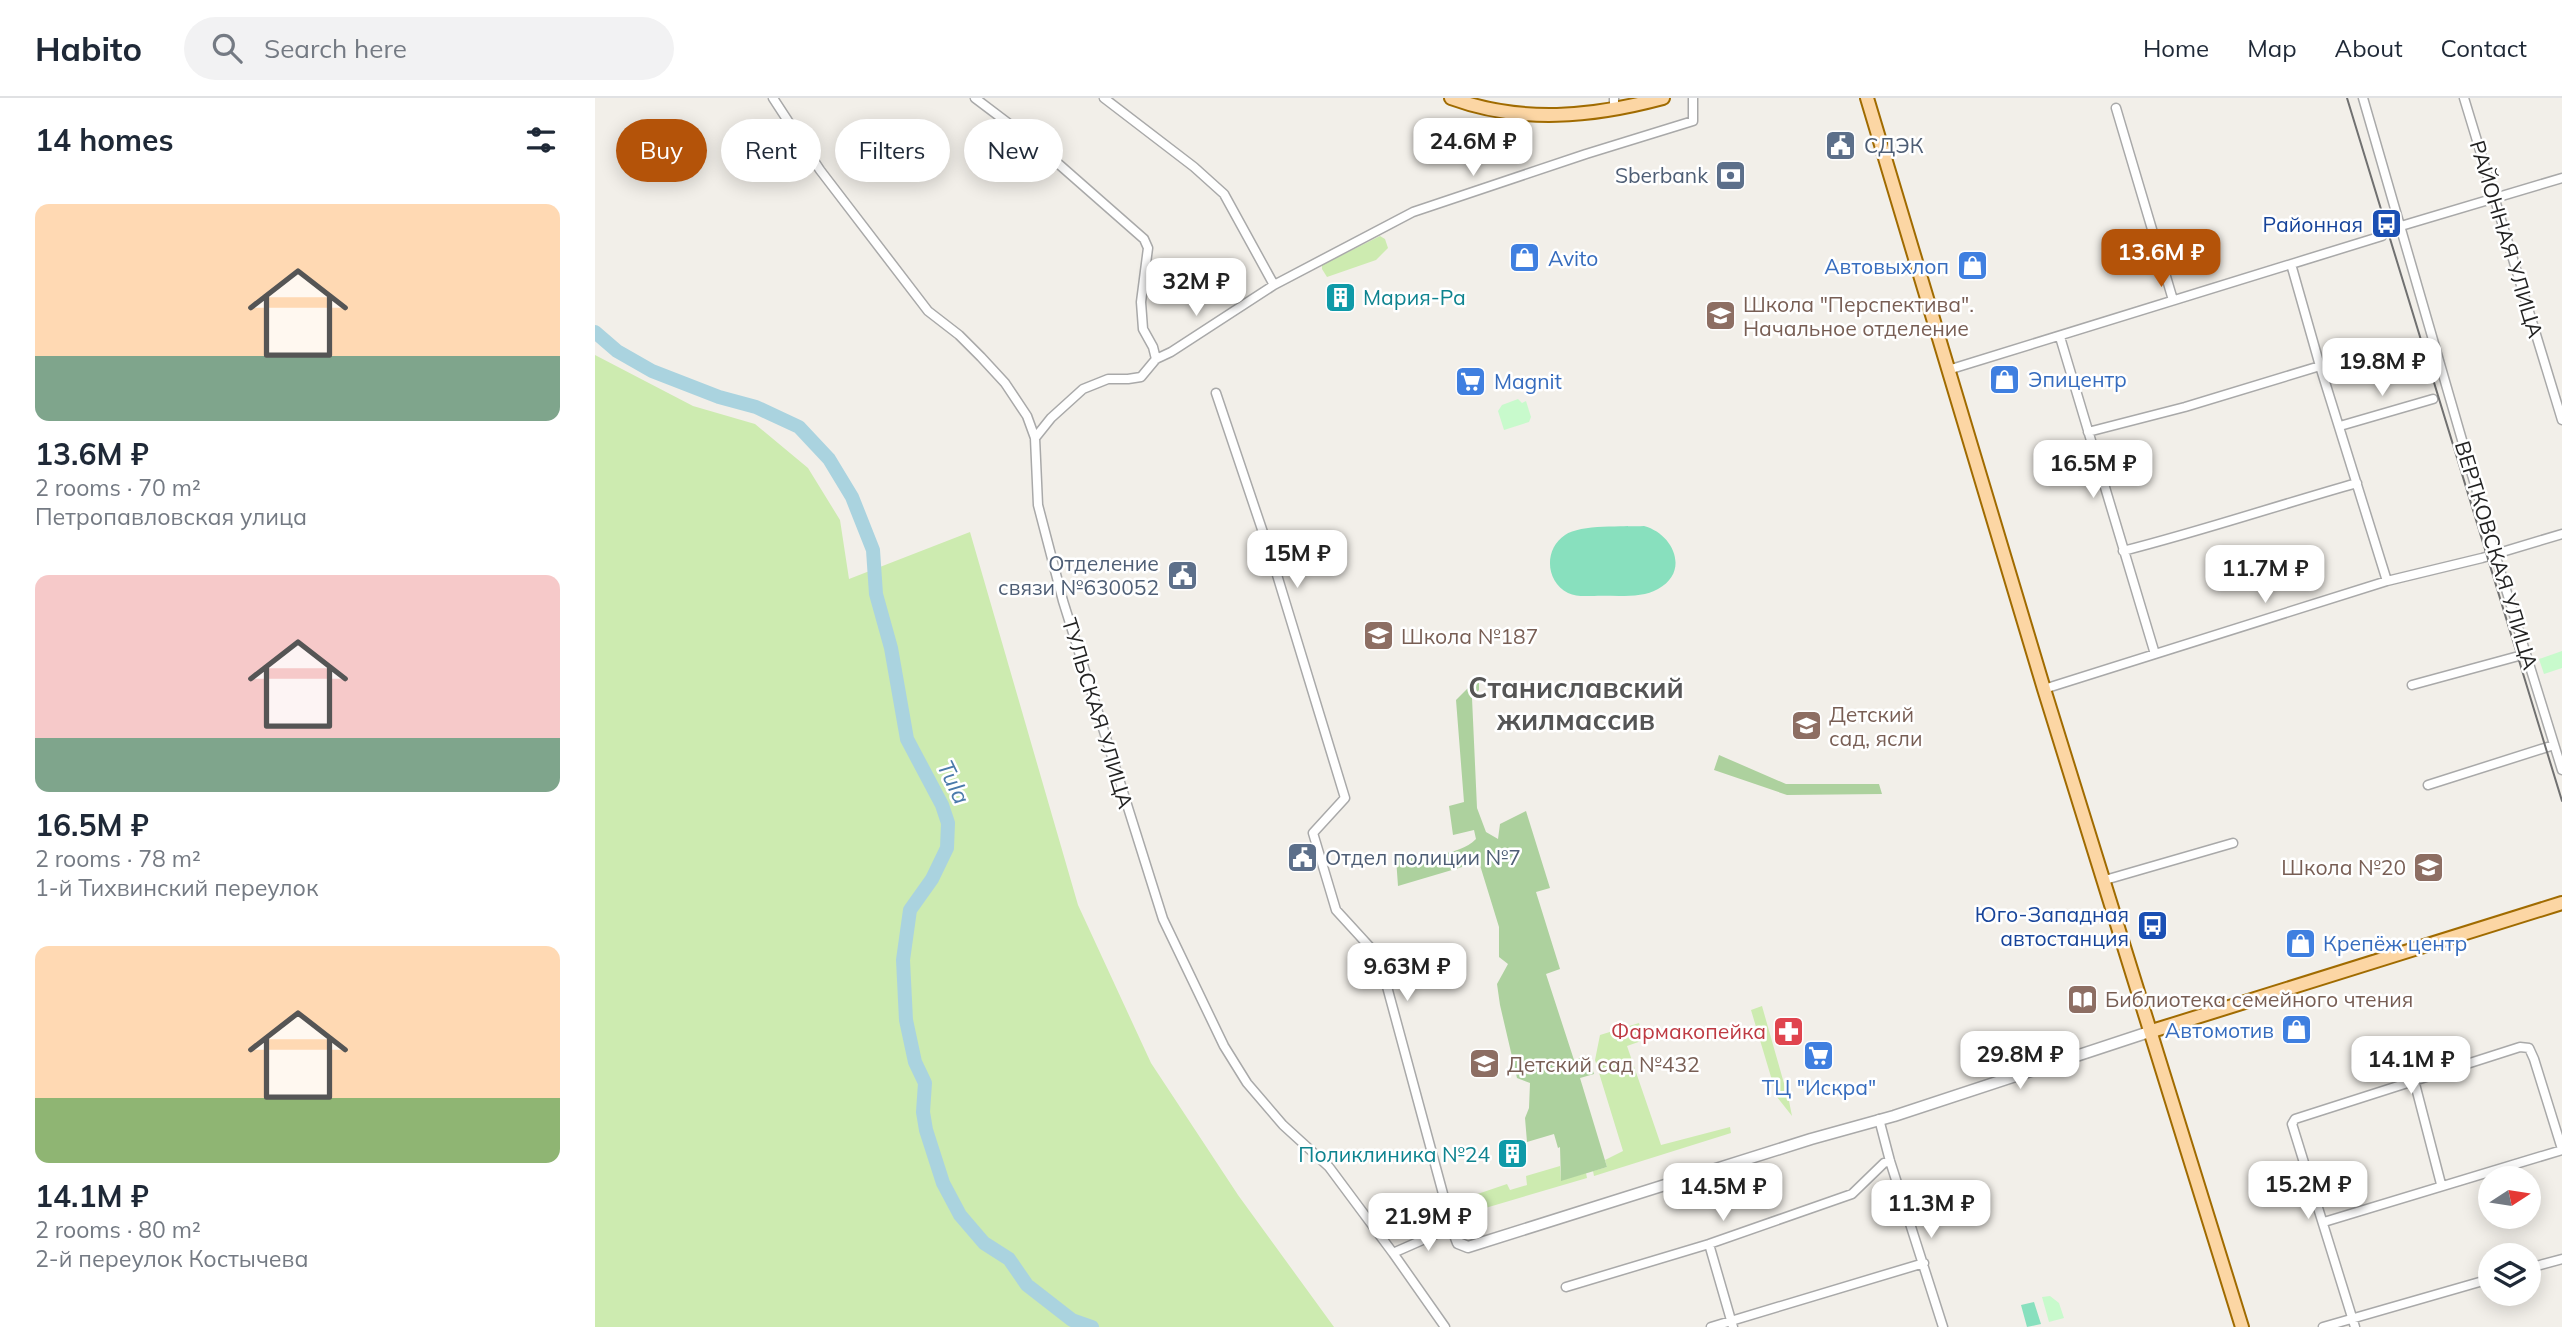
<!DOCTYPE html>
<meta charset="utf-8">
<style>
body{margin:0;font-family:Mulish,sans-serif;background:#f2f2f3;color:#1f2937;height:100vh;display:flex;flex-direction:column;font-size:26px;white-space:nowrap}
*{box-sizing:border-box;margin:0}
p{font-size:23px;color:#747a83}
.icon{flex:none;width:38px;height:38px;fill:none;stroke:currentColor;stroke-width:2;stroke-linecap:round;stroke-linejoin:round}
.map{position:relative;flex:1;overflow:hidden}
.side{display:flex;flex-direction:column;background:#fff;width:595px}
.side>*{flex:none}
.top-card{position:absolute;left:21px;top:21px;width:665px;height:63px;display:flex;gap:14px}
.needle{width:46px;rotate:78deg}
.controls{position:absolute;left:1883px;top:1068px;display:grid;gap:14px}
.controls a{display:grid;place-items:center;width:63px;height:63px;border-radius:50%;background:#fff;box-shadow:0 4px 18px #0003;font-size:35px}
.price{position:absolute;translate:-50% -60px;padding:0 16px;border-radius:14px;background:#fff;color:#222;font-size:23px;line-height:46px;filter:drop-shadow(0 2px 4px #0008)}
.price::after{content:'';position:absolute;left:50%;top:42px;width:21px;height:16px;margin-left:-10px;background:inherit;clip-path:polygon(0 0,100% 0,50% 100%)}
.price.active{background:#b45309;color:#fff}
ul{padding:0;list-style:none}
li{display:grid;align-content:center;gap:14px;height:371px;padding:0 35px}
li span{display:grid;place-items:center;height:217px;border-radius:14px;color:#555}
li>.icon{margin-inline-start:auto}
span .icon{width:126px;height:126px;fill:#fffc;stroke-width:1}
li b{font-size:30px}
h2{display:flex;justify-content:space-between;align-items:center;height:84px;padding:0 35px;font-size:30px}
.tag{padding:0 24px;border-radius:32px;background:#fff;box-shadow:0 4px 18px #0003;font-size:24px;line-height:63px}
.tag.active{background:#b45309;color:#fff}
header{display:flex;align-items:center;gap:42px;box-sizing:border-box;height:98px;padding:0 35px;background:#fff;border-bottom:2px solid #e0e1e3}
header strong{font-size:33px}
nav{display:flex;gap:38px;margin-inline-start:auto;font-size:24px}
.search{width:490px;height:63px;background:#f2f2f3;display:flex;align-items:center;gap:18px;box-sizing:border-box;padding:0 24px;border-radius:38px;color:#747a83;font-size:26px}
main{display:flex;flex:1;min-height:0}
.map>svg:first-child{display:block}
.grass{fill:#cdebb0}
.forest{fill:#add19e}
.park{fill:#c8facc}
.pitch{fill:#88e0be}
.lines{fill:none;stroke-linecap:round;stroke-linejoin:round}
.river{stroke:#aad3df;stroke-width:14}
.minor-casing{stroke:#a9a9a9;stroke-width:11}
.tertiary-casing{stroke:#a9a9a9;stroke-width:13}
.primary-casing{stroke:#a06b00;stroke-width:16}
.minor{stroke:#fff;stroke-width:8}
.tertiary{stroke:#fff;stroke-width:10}
.primary{stroke:#fcd6a4;stroke-width:12}
.tram{stroke:#707070;stroke-width:2}
.labels{text-anchor:middle;dominant-baseline:central;stroke-width:5;stroke-linejoin:round;paint-order:stroke}
.service-label{font-size:21px;fill:#4e5e75;stroke:#fff;text-anchor:start}
.transit-label{font-size:21px;fill:#164399;stroke:#fff;text-anchor:end}
.street-label{font-size:21px;fill:#222;stroke:#fff}
.shop-label{font-size:21px;fill:#366cbe;stroke:#fff;text-anchor:start}
.culture-label{font-size:21px;fill:#0d838f;stroke:#fff;text-anchor:start}
.education-label{font-size:21px;fill:#785e54;stroke:#fff;text-anchor:start}
.health-label{font-size:21px;fill:#be3a42;stroke:#fff;text-anchor:end}
.water-label{font-size:23px;font-style:italic;fill:#4a7aab;stroke:#fff}
.district-label{font-size:28px;font-weight:bold;fill:#555;stroke:#fff}
</style>
<header>
<strong>Habito</strong>
<div class="search"><svg class="icon" aria-label="search" viewBox="0 0 24 24"><circle cx="10" cy="10" r="6"/><path d="M15 15l6 6"/></svg>Search here</div>
<nav><a>Home</a><a>Map</a><a>About</a><a>Contact</a></nav>
</header>
<main>
<section class="side">
<h2>14 homes<svg class="icon" aria-label="filters" viewBox="0 0 24 24"><path d="M4 7h16M4 17h16"/><circle cx="9" cy="7" r="2"/><circle cx="15" cy="17" r="2"/></svg></h2>
<ul>
<li><span style="background:linear-gradient(#ffd9b3 70%,#7fa58c 0)"><svg class="icon" aria-label="home" viewBox="0 0 24 24"><path d="M3 11l9-7 9 7M6 9v11h12V9"/></svg></span><div><b>13.6M ₽</b><p>2 rooms · 70 m²</p><p>Петропавловская улица</p></div></li>
<li><span style="background:linear-gradient(#f6c9c9 75%,#7fa58c 0)"><svg class="icon" aria-label="home" viewBox="0 0 24 24"><path d="M3 11l9-7 9 7M6 9v11h12V9"/></svg></span><div><b>16.5M ₽</b><p>2 rooms · 78 m²</p><p>1-й Тихвинский переулок</p></div></li>
<li><span style="background:linear-gradient(#ffd9b3 70%,#8fb573 0)"><svg class="icon" aria-label="home" viewBox="0 0 24 24"><path d="M3 11l9-7 9 7M6 9v11h12V9"/></svg></span><div><b>14.1M ₽</b><p>2 rooms · 80 m²</p><p>2-й переулок Костычева</p></div></li>
</ul>
</section>
<div class="map">
<svg width="1967" height="1229" viewBox="0 0 1967 1229">
<rect width="100%" height="100%" fill="#f2efe9"/>
<path class="grass" d="M785,138L790,141L793,150L781,162L732,179L727,171V167Z
M0,257L98,308L160,326L213,370L245,422L254,481L375,434L483,807L556,965L643,1097L739,1229H0Z
M1167,908L1194,1003L1197,1018L1182,999L1156,912Z
M1044,925L1049,942L1032,948L1066,1047L1135,1029L1136,1035L999,1078L998,1073L1012,1069L1010,1062L1028,1053L1000,962L1005,937Z
M965,1068L966,1082L991,1075L992,1080L860,1119L856,1105L912,1086L915,1092L932,1087L931,1078Z"/>
<path class="forest" d="M884,579V592L877,600L882,710L891,734L903,741L905,726L931,713L955,790L941,794L965,871L951,876L979,962L993,958L999,976L985,980L1012,1069L966,1083L965,1049L963,1050L959,1036L932,1044L930,1020L934,1010L935,985L922,980L905,907L902,886L913,866L904,859V829L884,764L803,788L801,760C826,758 863,759 881,741L879,732L858,737L854,708L869,704L861,602Z
M1124,657L1191,686H1284L1287,696L1192,697L1119,672Z"/>
<path class="park" d="M923,301L927,305L931,303L936,319L934,324L909,332L903,313L907,307Z
M1967,553V570L1949,576L1944,561Z
M1455,1198L1464,1205L1469,1220L1454,1224L1447,1199Z"/>
<path class="pitch" d="M1049,428C1079,436 1095,474 1063,491C1046,501 1018,497 999,498C990,498 981,499 973,495C950,483 949,451 970,437C986,426 1029,429 1049,428Z
M1439,1204L1446,1226L1432,1229L1426,1207Z"/>
<g class="lines">
<path class="river" d="M0,234L22,253L57,273L124,299L161,309L204,329L234,361L257,399L278,452L281,496L296,550L312,641L347,707L353,725L352,750L337,781L315,812L308,862L311,922L320,964L330,985L328,1014L331,1032L348,1085L365,1117L389,1145L414,1161L432,1187L477,1222L497,1229"/>
<defs>
<path id="minor" d="M178,0L225,72L333,213L364,237L386,259L410,285L432,318L440,340L443,407L468,503L568,821L629,948L652,985L688,1027L734,1069L798,1155L850,1229
M380,0L442,47L549,141L553,150L546,204L548,231L558,249L561,261
M509,0L599,69L629,96L679,187
M1019,0V11
M1768,0L1900,456L1967,672
M1869,0L1967,322
M1521,10L1578,202
M1806,128L1967,80
M1696,166L1725,268L1792,483
M1465,239L1560,556
M1353,272L1787,138
M621,295L679,467L750,700L718,735L741,812L784,859L857,1129L798,1155
M1745,328L1838,301
M1493,334L1590,309L1725,268
M440,340L456,320L488,291L513,281H533L546,279L561,261L576,254L679,187L818,114L991,56L1098,23V0
M1528,453C1607,433 1684,407 1762,385
M1817,587L1931,556
M1449,591L1792,483L1887,460L1967,436
M1833,687L1959,647
M1510,782L1638,745
M1819,982L1846,1086
M1284,1021L1295,1063L1348,1229
M1729,1124L1967,1052
M1114,1146L1138,1229
M1934,1170L1967,1161
M971,1189L1114,1146L1257,1096L1289,1065L1295,1063
M1116,1229L1329,1165
M1728,1229L1895,1181
M1760,1229L1697,1026L1700,1021L1925,949L1934,950L1939,961L1967,1051"/>
<path id="tertiary" d="M857,1129L863,1145L873,1149L1216,1041L1299,1018L1557,933"/>
<path id="primary" d="M856,0C927,26 997,19 1068,0
M1272,0L1449,591L1647,1229
M1557,933L1967,805"/>
</defs>
<use href="#minor" class="minor-casing"/>
<use href="#tertiary" class="tertiary-casing"/>
<use href="#primary" class="primary-casing"/>
<use href="#minor" class="minor"/>
<use href="#tertiary" class="tertiary"/>
<use href="#primary" class="primary"/>
<path class="tram" d="M1752,0L1967,703"/>
</g>
<defs>
<symbol id="civic-square" viewBox="-11 -11 22 22"><rect x="-9" y="-9" width="18" height="18" rx="4" fill="#5c6f8a" stroke="#fff"/><path d="M-.6-6.5H3V-4.5H.6V-3L4-1V1h2V6H-6V1h2V-1L-.6-3ZM-1.2 2.5V6h2.4V2.5Z" fill="#fff"/></symbol>
<symbol id="bank-square" viewBox="-11 -11 22 22"><rect x="-9" y="-9" width="18" height="18" rx="4" fill="#5c6f8a" stroke="#fff"/><path d="M-6-4H6V4H-6ZM0-2.3a2.3 2.3 0 1 0 0 4.6a2.3 2.3 0 1 0 0-4.6Z" fill="#fff"/></symbol>
<symbol id="bus-square" viewBox="-11 -11 22 22"><rect x="-9" y="-9" width="18" height="18" rx="4" fill="#1a4fb4" stroke="#fff"/><path d="M-5-6H5V4H4V6H2V4H-2V6H-4V4H-5ZM-3.5-4V0h7V-4ZM-3.5 1.2v1.5H-2V1.2ZM2 1.2v1.5H3.5V1.2Z" fill="#fff"/></symbol>
<symbol id="shop-square" viewBox="-11 -11 22 22"><rect x="-9" y="-9" width="18" height="18" rx="4" fill="#3f7fe0" stroke="#fff"/><path d="M-5-2.5h2.3a2.7 3.5 0 0 1 5.4 0H5L5.5 6h-11ZM-1.5-2.5h3a1.5 2.3 0 0 0-3 0Z" fill="#fff"/></symbol>
<symbol id="building-square" viewBox="-11 -11 22 22"><rect x="-9" y="-9" width="18" height="18" rx="4" fill="#0f9aa8" stroke="#fff"/><path d="M-4-6H4V6H1V3H-1V6H-4ZM-2.5-4.3h1.7v1.8h-1.7ZM.8-4.3h1.7v1.8H.8ZM-2.5-1h1.7V.8h-1.7ZM.8-1h1.7V.8H.8Z" fill="#fff"/></symbol>
<symbol id="school-square" viewBox="-11 -11 22 22"><rect x="-9" y="-9" width="18" height="18" rx="4" fill="#8d6e63" stroke="#fff"/><path d="M0-5L7-2L0 1L-7-2ZM-4 1L0 2.5L4 1V4Q0 6-4 4Z" fill="#fff"/></symbol>
<symbol id="supermarket-square" viewBox="-11 -11 22 22"><rect x="-9" y="-9" width="18" height="18" rx="4" fill="#3f7fe0" stroke="#fff"/><path d="M-6-5.5h2.5l.6 2H6L4.5 2H-2.5L-4.4-4H-6ZM-1.5 3.2a1.3 1.3 0 1 0 .1 0ZM3 3.2a1.3 1.3 0 1 0 .1 0Z" fill="#fff"/></symbol>
<symbol id="library-square" viewBox="-11 -11 22 22"><rect x="-9" y="-9" width="18" height="18" rx="4" fill="#8d6e63" stroke="#fff"/><path d="M-6-4Q-3-5.5-.7-3.5V5Q-3 3-6 4ZM6-4Q3-5.5 .7-3.5V5Q3 3 6 4Z" fill="#fff"/></symbol>
<symbol id="pharmacy-square" viewBox="-11 -11 22 22"><rect x="-9" y="-9" width="18" height="18" rx="4" fill="#e0444e" stroke="#fff"/><path d="M-2-6h4v4h4v4h-4v4h-4v-4h-4v-4h4Z" fill="#fff"/></symbol>
</defs>
<g fill-rule="evenodd">
<use href="#civic-square" x="1228" y="30" width="35" height="35"/>
<use href="#bank-square" x="1118" y="60" width="35" height="35"/>
<use href="#bus-square" x="1774" y="108" width="35" height="35"/>
<use href="#shop-square" x="912" y="142" width="35" height="35"/>
<use href="#shop-square" x="1360" y="150" width="35" height="35"/>
<use href="#building-square" x="728" y="182" width="35" height="35"/>
<use href="#school-square" x="1108" y="200" width="35" height="35"/>
<use href="#shop-square" x="1392" y="264" width="35" height="35"/>
<use href="#supermarket-square" x="858" y="266" width="35" height="35"/>
<use href="#civic-square" x="570" y="460" width="35" height="35"/>
<use href="#school-square" x="766" y="520" width="35" height="35"/>
<use href="#school-square" x="1194" y="610" width="35" height="35"/>
<use href="#civic-square" x="690" y="742" width="35" height="35"/>
<use href="#school-square" x="1816" y="752" width="35" height="35"/>
<use href="#bus-square" x="1540" y="810" width="35" height="35"/>
<use href="#shop-square" x="1688" y="828" width="35" height="35"/>
<use href="#library-square" x="1470" y="884" width="35" height="35"/>
<use href="#shop-square" x="1684" y="914" width="35" height="35"/>
<use href="#pharmacy-square" x="1176" y="916" width="35" height="35"/>
<use href="#supermarket-square" x="1206" y="940" width="35" height="35"/>
<use href="#school-square" x="872" y="948" width="35" height="35"/>
<use href="#building-square" x="900" y="1038" width="35" height="35"/>
</g>
<g class="labels">
<g class="service-label">
<text x="1269" y="47">СДЭК</text>
<text x="1113" y="77" text-anchor="end">Sberbank</text>
<text x="564" y="465" text-anchor="end">Отделение<tspan x="564" dy="24">связи №630052</tspan></text>
<text x="730" y="759">Отдел полиции №7</text>
</g>
<g class="transit-label">
<text x="1768" y="126">Районная</text>
<text x="1534" y="816">Юго-Западная<tspan x="1534" dy="24">автостанция</tspan></text>
</g>
<g class="street-label">
<text transform="translate(1912 141) rotate(73)">РАЙОННАЯ УЛИЦА</text>
<text transform="translate(1902 457) rotate(73)">ВЕРТКОВСКАЯ УЛИЦА</text>
<text transform="translate(503 615) rotate(73)">ТУЛЬСКАЯ УЛИЦА</text>
</g>
<g class="shop-label">
<text x="953" y="160">Avito</text>
<text x="1354" y="168" text-anchor="end">Автовыхлоп</text>
<text x="1433" y="281">Эпицентр</text>
<text x="899" y="283">Magnit</text>
<text x="1728" y="845">Крепёж центр</text>
<text x="1679" y="932" text-anchor="end">Автомотив</text>
<text x="1224" y="989" text-anchor="middle">ТЦ "Искра"</text>
</g>
<g class="culture-label">
<text x="768" y="199">Мария-Ра</text>
<text x="895" y="1056" text-anchor="end">Поликлиника №24</text>
</g>
<g class="education-label">
<text x="1148" y="206">Школа "Перспектива".<tspan x="1148" dy="24">Начальное отделение</tspan></text>
<text x="806" y="538">Школа №187</text>
<text x="1234" y="616">Детский<tspan x="1234" dy="24">сад, ясли</tspan></text>
<text x="1811" y="769" text-anchor="end">Школа №20</text>
<text x="1510" y="901">Библиотека семейного чтения</text>
<text x="912" y="966">Детский сад №432</text>
</g>
<g class="health-label">
<text x="1171" y="933">Фармакопейка</text>
</g>
<g class="water-label">
<text transform="translate(359 684) rotate(64)">Tula</text>
</g>
<g class="district-label">
<text x="981" y="589">Станиславский<tspan x="981" dy="32">жилмассив</tspan></text>
</g>
</g>
</svg>
<div class="controls">
<a><svg class="needle" viewBox="-14 -14 28 28"><path d="M0-13l5 13h-10z" fill="#e53935"/><path d="M0 13l5-13h-10z" fill="#747a83"/></svg></a>
<a><svg class="icon" aria-label="layers" viewBox="0 0 24 24"><path d="M12 4l9 5-9 5-9-5zM3 14l9 5 9-5"/></svg></a>
</div>
<b class="price" style="left:878px;top:80px">24.6M ₽</b>
<b class="price active" style="left:1566px;top:191px">13.6M ₽</b>
<b class="price" style="left:601px;top:220px">32M ₽</b>
<b class="price" style="left:1787px;top:300px">19.8M ₽</b>
<b class="price" style="left:1498px;top:402px">16.5M ₽</b>
<b class="price" style="left:702px;top:492px">15M ₽</b>
<b class="price" style="left:1670px;top:507px">11.7M ₽</b>
<b class="price" style="left:812px;top:905px">9.63M ₽</b>
<b class="price" style="left:1425px;top:993px">29.8M ₽</b>
<b class="price" style="left:1816px;top:998px">14.1M ₽</b>
<b class="price" style="left:1713px;top:1123px">15.2M ₽</b>
<b class="price" style="left:1128px;top:1125px">14.5M ₽</b>
<b class="price" style="left:1336px;top:1142px">11.3M ₽</b>
<b class="price" style="left:833px;top:1155px">21.9M ₽</b>
<div class="top-card">
<a class="tag active">Buy</a>
<a class="tag">Rent</a>
<a class="tag">Filters</a>
<a class="tag">New</a>
</div>
</div>
</main>
